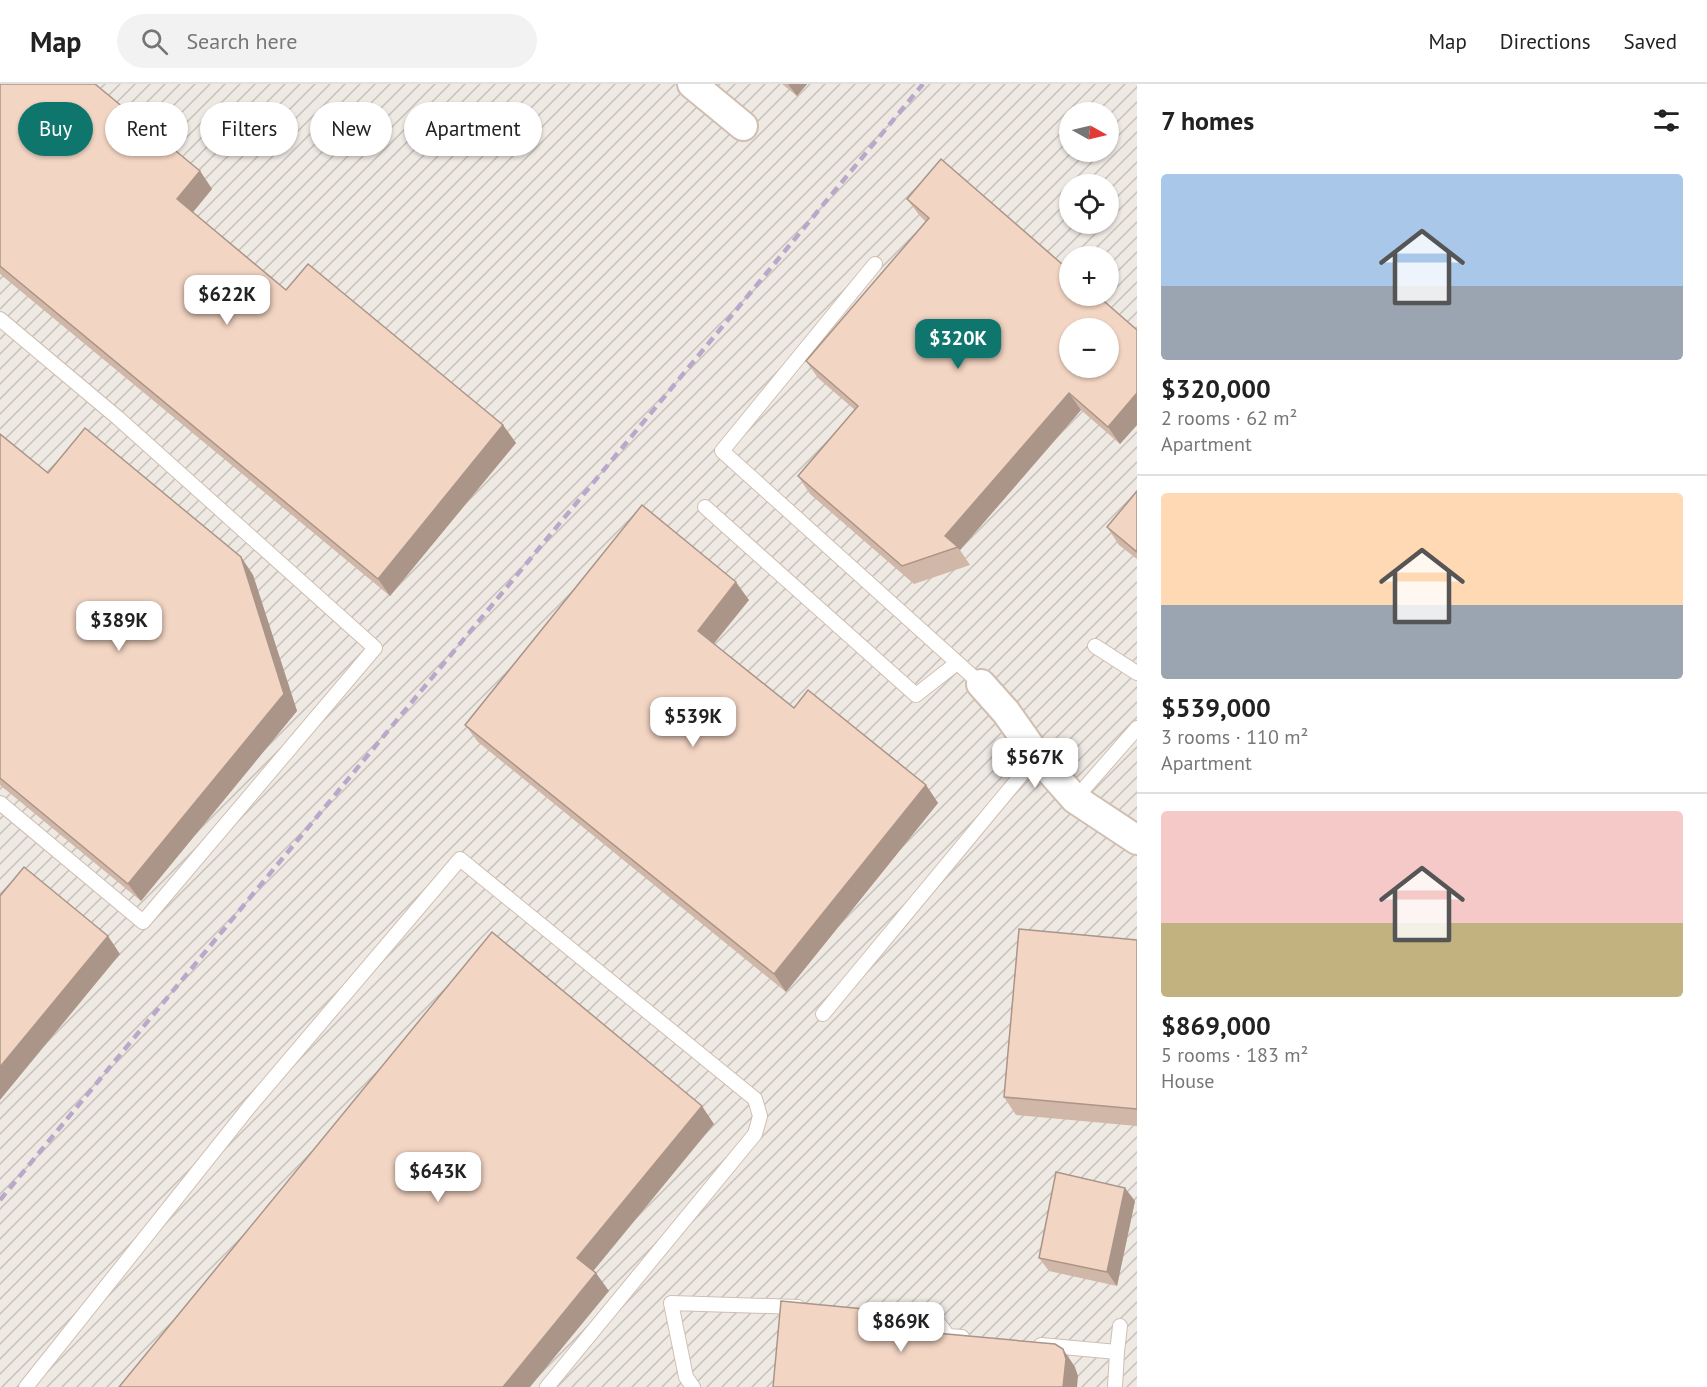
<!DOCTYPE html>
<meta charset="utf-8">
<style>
body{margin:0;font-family:"PT Sans",sans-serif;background:#f2f2f2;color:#222;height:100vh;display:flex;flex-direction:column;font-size:22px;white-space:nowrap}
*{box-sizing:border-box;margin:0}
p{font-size:20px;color:#767676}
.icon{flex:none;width:33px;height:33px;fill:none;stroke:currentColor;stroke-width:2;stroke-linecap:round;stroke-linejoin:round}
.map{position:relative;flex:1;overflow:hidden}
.details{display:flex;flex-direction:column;background:#fff;width:570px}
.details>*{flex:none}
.banner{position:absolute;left:18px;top:18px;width:570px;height:54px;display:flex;gap:12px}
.needle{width:39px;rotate:98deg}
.buttons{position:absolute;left:1059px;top:18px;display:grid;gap:12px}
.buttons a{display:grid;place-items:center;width:60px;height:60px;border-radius:50%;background:#fff;box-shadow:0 2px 4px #0004;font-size:30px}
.price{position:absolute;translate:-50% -51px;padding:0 14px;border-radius:12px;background:#fff;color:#222;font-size:20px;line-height:39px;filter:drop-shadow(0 2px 3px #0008)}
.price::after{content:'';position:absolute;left:50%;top:36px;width:18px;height:14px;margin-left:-9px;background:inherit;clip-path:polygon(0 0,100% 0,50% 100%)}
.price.current{background:#0f766e;color:#fff}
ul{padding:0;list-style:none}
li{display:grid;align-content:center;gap:12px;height:318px;padding:0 24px}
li+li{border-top:2px solid #e0e0e0}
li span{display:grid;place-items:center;height:186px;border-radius:6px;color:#555}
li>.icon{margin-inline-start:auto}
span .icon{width:108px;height:108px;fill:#fffc;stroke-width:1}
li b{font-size:26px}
h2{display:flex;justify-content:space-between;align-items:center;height:72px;padding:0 24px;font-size:26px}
.chip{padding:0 21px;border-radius:27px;background:#fff;box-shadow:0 2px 4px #0004;font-size:21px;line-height:54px}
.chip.current{background:#0f766e;color:#fff}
header{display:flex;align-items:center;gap:36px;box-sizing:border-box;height:84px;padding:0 30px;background:#fff;border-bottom:2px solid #e0e0e0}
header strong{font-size:28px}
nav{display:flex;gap:33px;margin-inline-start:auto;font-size:21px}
.search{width:420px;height:54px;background:#f2f2f2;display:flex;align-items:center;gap:15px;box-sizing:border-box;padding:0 21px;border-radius:33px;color:#767676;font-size:22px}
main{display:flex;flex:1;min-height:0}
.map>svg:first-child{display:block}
.industrial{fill:url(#industrial-furrows);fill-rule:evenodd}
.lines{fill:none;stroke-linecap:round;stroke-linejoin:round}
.service-casing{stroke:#d1beb0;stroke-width:16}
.minor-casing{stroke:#d1beb0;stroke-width:32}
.service{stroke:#fff;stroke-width:14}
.minor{stroke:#fff;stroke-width:28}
.rail{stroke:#b9a8c9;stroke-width:4.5;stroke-dasharray:9 6;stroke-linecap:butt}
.wall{fill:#d1b7a8}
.shaded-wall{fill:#aa9588}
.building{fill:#f3d5c3;stroke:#aa9588;stroke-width:1.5;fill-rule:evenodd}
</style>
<header>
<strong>Map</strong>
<div class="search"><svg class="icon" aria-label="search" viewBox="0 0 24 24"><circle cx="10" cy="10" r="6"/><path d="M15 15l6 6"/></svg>Search here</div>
<nav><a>Map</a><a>Directions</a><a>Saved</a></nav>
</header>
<main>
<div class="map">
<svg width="1137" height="1303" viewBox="0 0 1137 1303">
<defs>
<pattern id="industrial-furrows" width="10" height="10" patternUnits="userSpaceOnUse" patternTransform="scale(1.5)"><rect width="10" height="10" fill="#efe9e4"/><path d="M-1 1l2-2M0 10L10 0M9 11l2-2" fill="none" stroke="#c7c0bb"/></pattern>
</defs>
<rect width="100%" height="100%" fill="#fdf6ec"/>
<path class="industrial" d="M0,0H1137V1303H0ZM1070,28H1108V68H1070ZM1070,100H1108V140H1070ZM1070,172H1108V212H1070ZM1070,244H1108V284H1070Z"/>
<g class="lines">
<defs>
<path id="service" d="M875,180L722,367L981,600
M0,235L118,334L375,564L143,838L0,719
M705,423L916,611L957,579
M1095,562L1137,589
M1075,715L1137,644
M823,930L1037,672
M910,1231L934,1233L948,1252L962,1253
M1041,1261L1117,1268L1115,1303
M1117,1268L1120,1242
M26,1303L250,1022L460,775L755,1015L760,1032L755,1050L547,1303
M693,1303L686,1293L671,1219L798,1223"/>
<path id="minor" d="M692,0L743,42
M981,600L1006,628L1037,672L1075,715L1137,756"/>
</defs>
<use href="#service" class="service-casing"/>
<use href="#minor" class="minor-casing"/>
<use href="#service" class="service"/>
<use href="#minor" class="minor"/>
<path class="rail" d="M0,1116L923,0"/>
</g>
<path class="wall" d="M0,0L200,87L212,105L193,128L286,206L503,341L516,359L390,512L0,190Z
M782,0H807L797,12Z
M907,115L1137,246V341L1120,360L1081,326L960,466L970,481L914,500L810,410L798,392L855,326L818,294L806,277L926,138L920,132Z
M0,350L48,389L241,473L253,491L297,627L141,817L0,701Z
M1137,407V475L1119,461L1107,443Z
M749,516L714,560L794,624L926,701L938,719L786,908L478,658L465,641Z
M1137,856V1042L1016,1031L1004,1013Z
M1135,1117L1117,1202L1049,1187L1039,1174Z"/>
<path class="shaded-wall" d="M788,0H807L797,12Z
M200,87L212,105L189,133L177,115Z
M1069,309L1081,326L960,466L945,452Z
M1137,309V341L1120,360L1108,343Z
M503,341L516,359L390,512L378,495Z
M241,473L253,491L297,627L141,817L128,800Z
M736,498L749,516L710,564L698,547Z
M926,701L938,719L786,908L774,890Z
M108,852L120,870L0,1016V983Z
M702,1022L714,1040L590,1191L577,1174Z
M1125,1104L1135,1117L1117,1202L1107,1188Z
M596,1189L609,1207L530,1303H503Z
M927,1231L939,1248L938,1266L925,1248Z
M1063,1265L1075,1283L1078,1292L1077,1303H1063Z"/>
<path class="building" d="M0,0H95L200,87L177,115L286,206L308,180L503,341L378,495L0,182Z
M941,75L1070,187V212H1098L1137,246V309L1108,343L1069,309L945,452L958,463L902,482L798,392L858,322L806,277L929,134L907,115ZM1070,244H1108V284H1070Z
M85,344L241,473L284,610L128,800L0,694V350L48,389Z
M1137,407V468L1107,443Z
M642,421L736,498L698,547L794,624L808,606L926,701L774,890L465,641Z
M24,783L108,852L0,983V812Z
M1019,845L1137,856V1025L1004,1013Z
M492,848L702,1022L577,1174L596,1189L503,1303H119Z
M1056,1088L1125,1104L1107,1188L1039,1174Z
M781,1217L927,1231L925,1248L1055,1260L1063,1265L1066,1275L1063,1303H773Z"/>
</svg>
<div class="buttons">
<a><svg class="needle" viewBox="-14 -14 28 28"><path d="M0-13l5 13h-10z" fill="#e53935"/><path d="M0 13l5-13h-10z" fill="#767676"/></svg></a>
<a><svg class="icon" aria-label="locate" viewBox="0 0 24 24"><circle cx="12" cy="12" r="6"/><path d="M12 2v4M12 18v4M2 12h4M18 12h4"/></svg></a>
<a>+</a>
<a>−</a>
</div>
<b class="price" style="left:227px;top:242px">$622K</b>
<b class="price current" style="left:958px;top:286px">$320K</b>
<b class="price" style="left:119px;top:568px">$389K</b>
<b class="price" style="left:693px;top:664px">$539K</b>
<b class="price" style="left:1035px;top:705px">$567K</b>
<b class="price" style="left:438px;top:1119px">$643K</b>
<b class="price" style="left:901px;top:1269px">$869K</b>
<div class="banner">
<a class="chip current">Buy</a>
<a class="chip">Rent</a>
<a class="chip">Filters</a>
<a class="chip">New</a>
<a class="chip">Apartment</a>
</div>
</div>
<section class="details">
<h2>7 homes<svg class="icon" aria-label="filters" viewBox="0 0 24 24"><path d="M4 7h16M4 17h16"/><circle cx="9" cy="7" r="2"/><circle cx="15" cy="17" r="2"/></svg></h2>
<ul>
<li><span style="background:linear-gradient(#a9c7e8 60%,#9aa5b1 0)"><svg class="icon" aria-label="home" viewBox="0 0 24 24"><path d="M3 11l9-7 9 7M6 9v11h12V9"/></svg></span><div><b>$320,000</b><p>2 rooms · 62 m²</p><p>Apartment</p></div></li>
<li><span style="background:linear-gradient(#ffd9b3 60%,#9aa5b1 0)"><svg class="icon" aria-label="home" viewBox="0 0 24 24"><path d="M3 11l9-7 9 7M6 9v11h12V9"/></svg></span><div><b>$539,000</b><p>3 rooms · 110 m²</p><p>Apartment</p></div></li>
<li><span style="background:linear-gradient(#f6c9c9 60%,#c2b280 0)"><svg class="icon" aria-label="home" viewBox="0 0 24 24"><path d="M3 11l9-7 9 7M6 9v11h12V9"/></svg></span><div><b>$869,000</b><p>5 rooms · 183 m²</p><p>House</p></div></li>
</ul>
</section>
</main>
